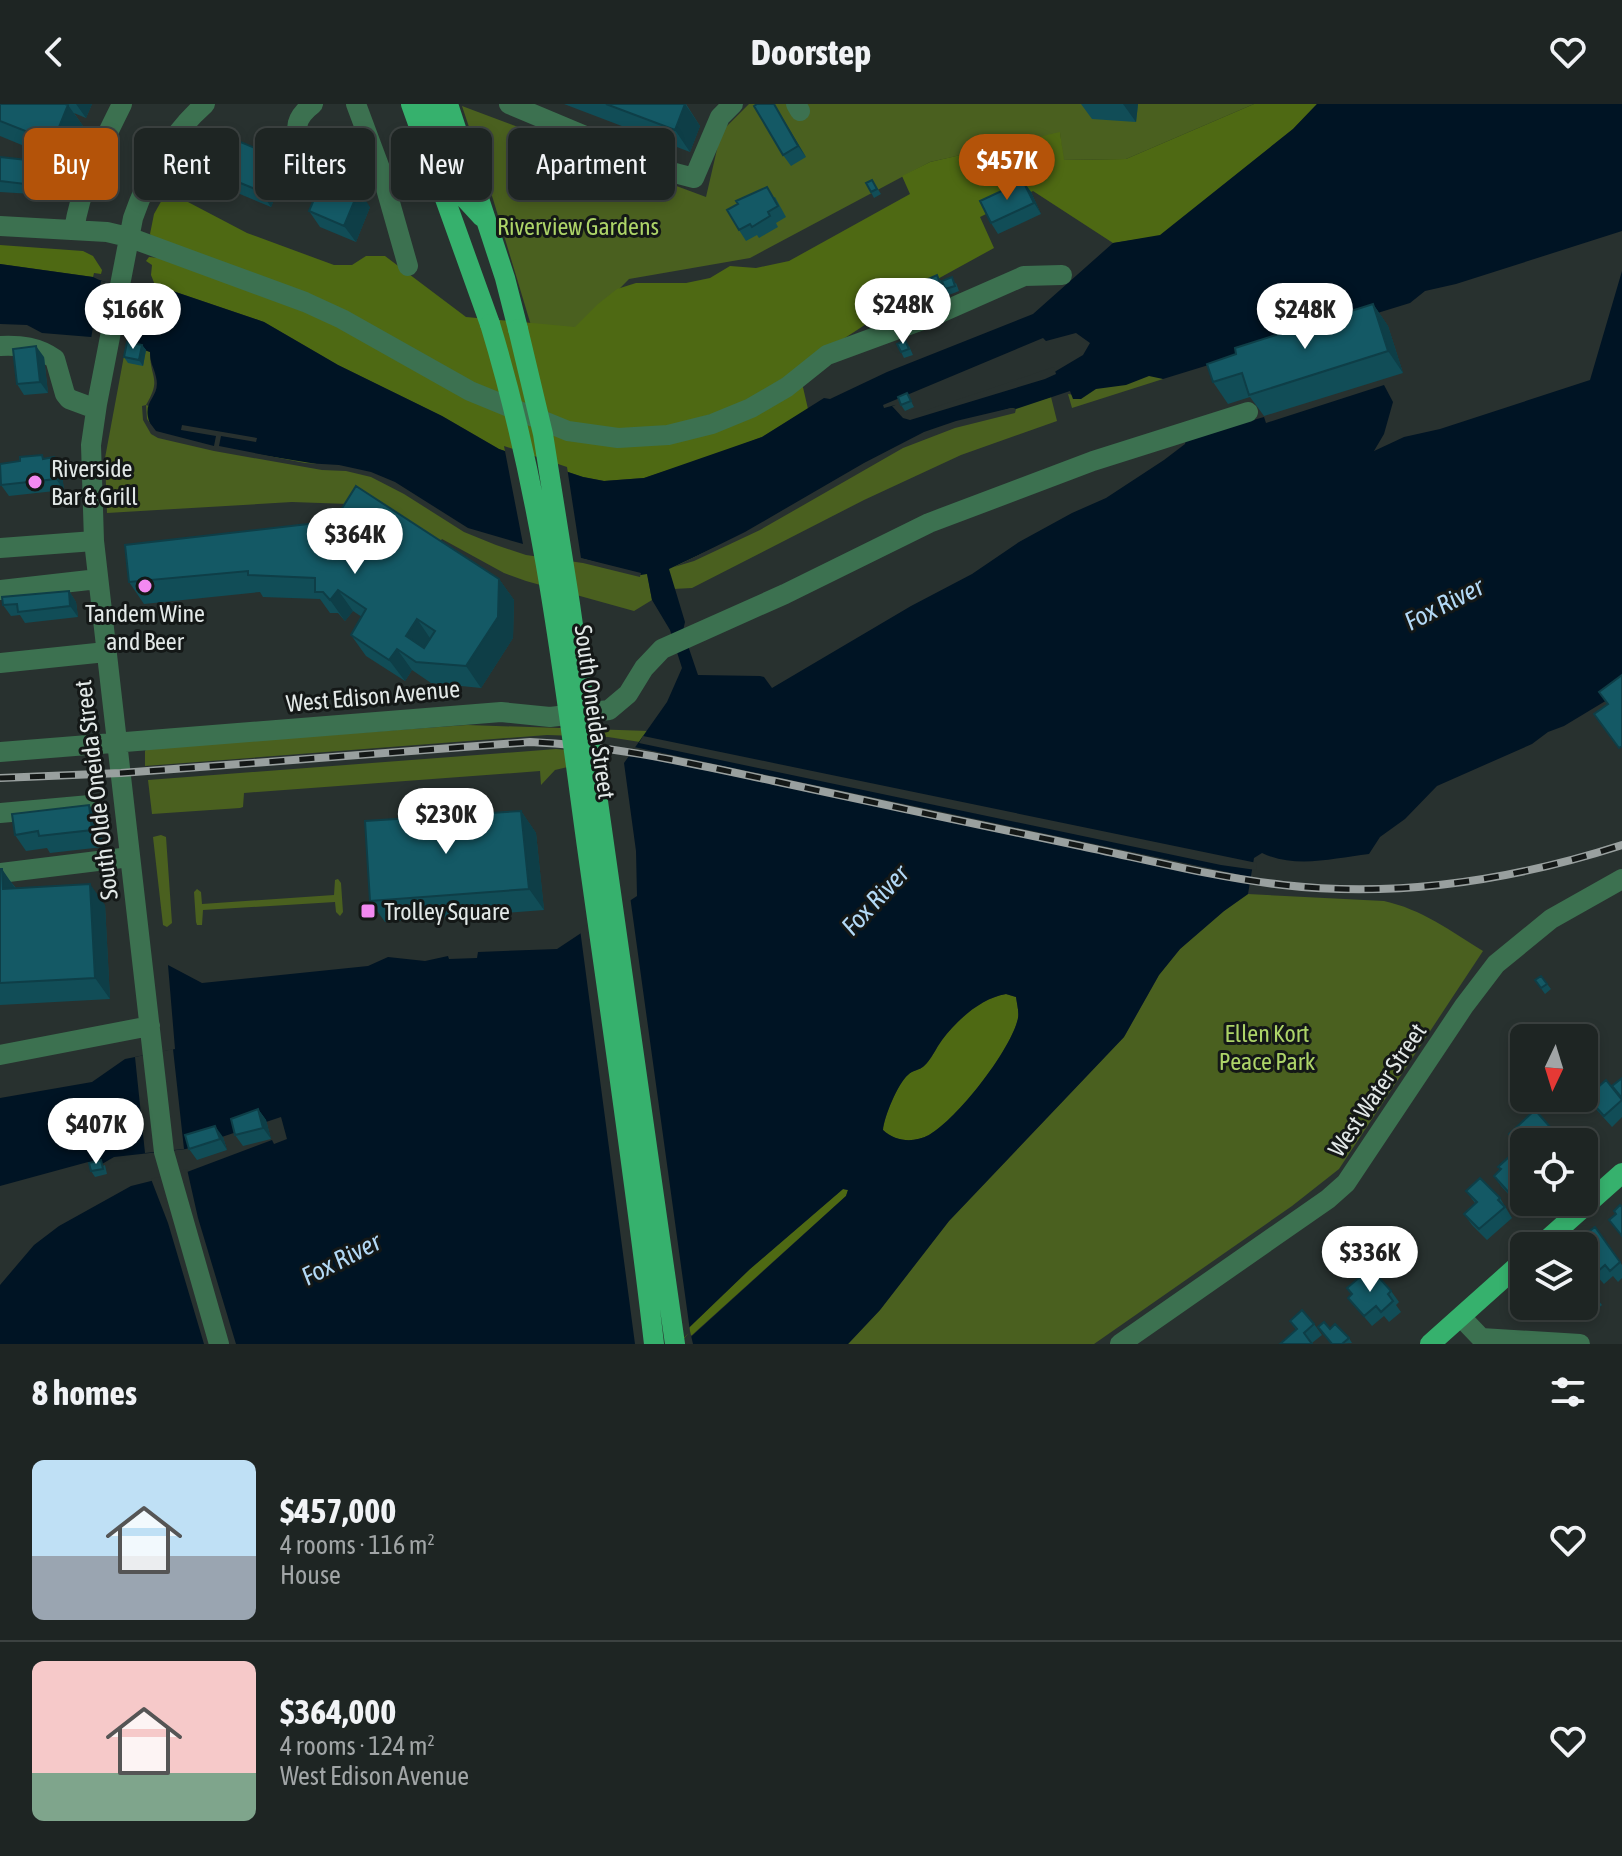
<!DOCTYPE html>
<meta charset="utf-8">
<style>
body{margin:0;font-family:"Asap Condensed",sans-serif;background:#2b3130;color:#f1f3f6;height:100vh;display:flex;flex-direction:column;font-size:30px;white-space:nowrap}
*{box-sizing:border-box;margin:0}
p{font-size:26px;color:#a1a5a6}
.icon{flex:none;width:44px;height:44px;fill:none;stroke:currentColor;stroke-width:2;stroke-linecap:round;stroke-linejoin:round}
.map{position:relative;height:1240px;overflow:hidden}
.sheet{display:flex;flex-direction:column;background:#1e2523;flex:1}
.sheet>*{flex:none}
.guide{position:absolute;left:24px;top:24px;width:800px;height:72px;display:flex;gap:16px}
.needle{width:52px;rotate:184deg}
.controls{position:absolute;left:1510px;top:920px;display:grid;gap:16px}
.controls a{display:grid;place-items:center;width:88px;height:88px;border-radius:12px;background:#1e2523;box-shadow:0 4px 12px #0003,0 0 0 2px #3c4241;font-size:40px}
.price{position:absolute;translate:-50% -68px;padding:0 18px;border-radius:28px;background:#fff;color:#222;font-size:26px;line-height:52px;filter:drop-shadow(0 2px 4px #0008)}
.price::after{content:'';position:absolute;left:50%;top:48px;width:24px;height:18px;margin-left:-12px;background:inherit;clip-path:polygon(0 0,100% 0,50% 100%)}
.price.active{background:#b45309;color:#fff}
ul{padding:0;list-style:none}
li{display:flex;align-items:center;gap:24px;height:200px;padding:0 32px}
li+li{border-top:2px solid #3c4241}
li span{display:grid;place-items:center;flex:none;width:224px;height:160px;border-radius:12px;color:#555}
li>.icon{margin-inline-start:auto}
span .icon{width:96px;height:96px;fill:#fffc;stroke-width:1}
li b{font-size:34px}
h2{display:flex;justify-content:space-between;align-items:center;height:96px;padding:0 32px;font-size:34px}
.tag{padding:0 28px;border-radius:12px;background:#1e2523;box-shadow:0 4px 12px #0003,0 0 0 2px #3c4241;font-size:28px;line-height:72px}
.tag.active{background:#b45309;color:#fff}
header{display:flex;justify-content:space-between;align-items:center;height:104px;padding:0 32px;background:#1e2523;font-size:36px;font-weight:700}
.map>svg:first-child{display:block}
.green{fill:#4a601f}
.forest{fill:#4e6913}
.water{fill:#001424;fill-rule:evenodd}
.pier{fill:#28312f}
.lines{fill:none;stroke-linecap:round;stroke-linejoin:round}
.minor{stroke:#3c7150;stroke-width:20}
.major{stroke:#36b16d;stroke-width:20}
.rail-casing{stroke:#99a09f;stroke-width:8}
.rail{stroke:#141817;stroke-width:5;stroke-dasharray:15;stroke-linecap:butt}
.major-bridge{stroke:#36b16d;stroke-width:20}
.wall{fill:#114d57}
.shaded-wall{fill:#0e3e47}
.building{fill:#145965;stroke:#0e3e47;stroke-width:2;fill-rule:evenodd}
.poi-dot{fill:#f389f1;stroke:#141817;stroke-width:3}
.labels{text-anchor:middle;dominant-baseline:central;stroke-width:6;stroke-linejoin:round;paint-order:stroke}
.park-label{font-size:24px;fill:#add468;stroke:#141817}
.poi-label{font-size:24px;fill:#e2e8e7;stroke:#141817;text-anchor:start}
.street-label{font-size:24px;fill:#e2e8e7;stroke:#141817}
.water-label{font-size:26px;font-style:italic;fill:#b3d9f6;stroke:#141817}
</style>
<header><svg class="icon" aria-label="back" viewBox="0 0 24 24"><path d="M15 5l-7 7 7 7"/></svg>Doorstep<svg class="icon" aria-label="heart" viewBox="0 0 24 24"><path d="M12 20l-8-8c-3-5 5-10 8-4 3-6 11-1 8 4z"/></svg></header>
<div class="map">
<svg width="1622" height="1240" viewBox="0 0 1622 1240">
<rect width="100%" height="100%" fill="#28312f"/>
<path class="green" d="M749,0H1254L1126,55L1063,56L1060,29L930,58L750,154L629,175L576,229L533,228L493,95L462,2L706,93L721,28Z
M126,241L150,248C150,275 162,274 146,301L347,363L647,469L652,496L634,507L526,477L504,469L442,435L434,444L349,400L292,398L107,409L105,354Z
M1146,271H1160L1163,275L1072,304L1068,290L1081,292L1089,285Z
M1051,293L1057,317L961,351L864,396L692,484L673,485L668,465L925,329Z
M467,621L649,627L640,638L608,633L547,631L145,662V647L147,644Z
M556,645L577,647L572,662L555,666L541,681L540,667L244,689L243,703L240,704L152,710L148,676Z
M161,731L166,733L172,819L167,823L163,821L153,733Z
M338,775L341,779L343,808L340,812L336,808L335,798L203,806L202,821H197L196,818L194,788L197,785L201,788L202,800L334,791L335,776Z
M1248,790L1384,797C1421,805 1451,827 1483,847L1339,1065L1292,1102L1094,1240H848L880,1206L949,1117L1124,933L1159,871L1180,845L1224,807Z"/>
<path class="forest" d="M1254,0H1317L1293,25L1160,132L1113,139L1033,87L980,113L994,144L923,183L742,301L665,324L619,327L562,318L155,137L150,130L154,110L167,87L247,129L334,161H352L366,152H385L466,213L575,223L598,200L617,185L636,179H686L710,174L730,162L756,164L789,157L910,90L902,72L930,58L1060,28L1064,56L1126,55Z
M0,141L83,147L93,152L102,166L101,170L94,169L93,173L0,160Z
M149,153L159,154L311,205L493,305L641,340L802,279L808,305L762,333L712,352L644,374L604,377L583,373L499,345L442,312L338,261L264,218L155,181L151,171L152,161L146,157Z
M1006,890L1016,893C1017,901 1020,910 1017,918C1008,949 958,1015 929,1031C914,1039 895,1038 883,1026C884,1013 898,979 908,970C913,966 920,966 924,962C931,956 936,944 942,936C957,916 981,894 1006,890Z
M843,1085L848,1086L846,1092L692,1231L672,1240L750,1165Z"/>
<path class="water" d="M1317,0H1622V127L1456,180L1425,187L1410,199L1163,275L1149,272L1126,281L1096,285L1081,295H1073L1070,287L1016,305L1011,304L925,329L750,427L669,465L685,518L683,527L698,571L760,572L764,573L772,584L911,502L972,470L1019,438L1072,409L1106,394L1164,356L1185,340L1186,335L1264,313L1266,319L1384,281L1393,298L1384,330L1374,347L1404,333L1440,325L1590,276L1622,167V587L1564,622L1548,628L1532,640L1437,682L1405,715L1380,733L1369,750C1334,754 1296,765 1262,749L1254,754L1248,790L1224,807L1180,845L1159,871L1124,933L949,1117L880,1206L848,1240H683L846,1092L848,1086L843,1085L750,1165L672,1240H0V1181L34,1141L59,1122L131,1082L187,1068L272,1036L274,1040L287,1035L281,1013L186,1045L114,1053L102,1060L88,1058L0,1082V994L92,978L125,955L175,945L168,861L202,879L368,862L388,853L425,857L448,852L449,855L477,854L478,848L557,845L637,792L636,747L624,659L667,598L682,564L670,526L652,496L647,470L641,471L584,455L519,446L467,426L372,369L212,343L155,330C135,295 162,297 156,273C154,263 150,260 150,248L133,241L91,233L42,229L27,221L0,220V160L93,173C112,183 134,181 155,181L264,218L338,261L442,312L499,345L583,373L604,377L644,374L762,333L824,294L830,295L887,268L1033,210L1113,139L1160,131L1293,25ZM1076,229L1090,239L1083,251L1051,270L909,314L895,301L884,304L883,301L1043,234L1046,237ZM1006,890L1016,893C1017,901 1020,910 1017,918C1008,949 958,1014 929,1031C914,1039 896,1038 883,1026C884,1013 898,979 908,971C913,966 920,966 924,962C931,956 936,944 942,936C957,916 981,894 1006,890Z"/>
<path class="pier" d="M101,177L137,183L126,241L91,235Z
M1054,263L1056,270L1045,275L910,316L903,314L892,302L899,300L904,308H921Z
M146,301L147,315L156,327L214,342L216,332L181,326L182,321L257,334L256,338L221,332L219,342L305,359L339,361L371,368L395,378L468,424L523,440L504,342L567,363L581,454L641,469L640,473L583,459L526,451L496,441L464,428L404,390L371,373L346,367L322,366L214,347L158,334L151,330L143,316L142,302Z
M1011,304L1016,305L1015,309L955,324L903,344L760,426L694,457L674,463L745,428L864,359L924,328L956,317Z
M643,632L1257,759L1256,766L1221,761L639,639Z
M634,643L1255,774L1254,781L628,650Z
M630,792L690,1227L693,1240H679L689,1229L677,1240H635L580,825Z
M173,945L184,1045L145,1049L135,953Z
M187,1065L198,1114L236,1240H204L168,1119L151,1075Z"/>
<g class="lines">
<path class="minor" d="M205,0C171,30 148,71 133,114L97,300L91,341L94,437L164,1048L219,1240
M313,0C261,40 352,63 381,67
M356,0L381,67L408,162
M509,0L671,68L694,74L720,13L733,0
M796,0L800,7
M0,122L107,128L128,133L305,198L342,215L470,287L568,327L618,334L668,331L712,320L751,304L787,283L827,251L933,212L1024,172L1062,171
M74,126C81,80 102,41 122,0
M0,242C21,241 38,243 55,255L65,290L69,295L96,305
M0,444L94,437
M0,486L98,475
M0,559L106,548
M0,648L501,608L550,613L609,606L628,590L644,564L662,545L785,490L929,419L1093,357L1248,308
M0,709L90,701
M0,769L130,753
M0,951L150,922
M1461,1213L1481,1234L1580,1240
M1120,1240L1328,1095L1346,1079L1464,902L1496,860L1551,815L1622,775"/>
<path class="major" d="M411,0L490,220
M430,0L459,88L482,113
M448,0L505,174L518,225
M1540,1142L1622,1069
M1430,1240L1524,1156"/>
<defs>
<path id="rail" d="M0,674L121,669L530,638C614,641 693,660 774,677C875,699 975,720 1076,741C1144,755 1213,773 1283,781C1397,794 1513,776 1622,741"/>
</defs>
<use href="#rail" class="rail-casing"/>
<use href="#rail" class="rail"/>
<path class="major-bridge" d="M490,220C542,390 563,567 587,743C610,908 635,1074 654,1240
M518,225L543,330L570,500L675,1240"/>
</g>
<path class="wall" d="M0,0H92L86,14L74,9L83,22L68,60L0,32Z
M564,0H686L700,22L690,48Z
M774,0L806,53L791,62L783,51Z
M1081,0H1138L1136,18L1092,15Z
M274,52L286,68L271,103L228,85L216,69Z
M0,53L27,56L34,67L32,90L0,88Z
M872,76L881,90L874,94L866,79Z
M1023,77L1031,88L1041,110L998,130L991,119Z
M775,93L786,113L776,119L778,123L759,134L757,131L746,137L739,126L738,100Z
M370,103L356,138L320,123L309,107Z
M937,171L941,177L948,195L930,202L926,197Z
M956,179L959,187L949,191L945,185Z
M1373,200L1388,222L1403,269L1264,312L1250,293L1228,300L1213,278L1236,250Z
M142,241L146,246L143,262L128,259L124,253Z
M909,242L913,251L904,254L901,248Z
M44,253L48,289L24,291L17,280Z
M907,289L914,303L905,307L901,301Z
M54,353L61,364L64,386L9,392L1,381L45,354Z
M125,441L499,475L514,496L513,534L481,584L431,579L412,566L405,577L366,552L351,531L362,513L353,507L345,517L338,509H330L320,495L263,493L260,488L144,500L129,478Z
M69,487L76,498L78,513L25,519L20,511L11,512L3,501Z
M89,701L100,717L103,743L50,749L47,744L26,747L15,731Z
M521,707L536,729L544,806L385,818L370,797Z
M0,765L16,784L105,801L110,895L0,901Z
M1541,872L1551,885L1545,890L1535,876Z
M1587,993L1622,995V1013L1612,1023L1595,1004Z
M258,1005L266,1016L271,1035L243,1042L235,1031Z
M1509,1030L1559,1033L1563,1038H1524V1050Z
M223,1033L227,1046L197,1056L189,1045Z
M1524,1053L1525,1098L1520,1103L1501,1082L1494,1072L1513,1055Z
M105,1061L107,1070L95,1073L91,1067Z
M1466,1087L1500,1094L1512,1114L1487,1136L1472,1121L1464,1110L1475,1099Z
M1595,1123L1622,1161V1174L1618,1178L1613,1172L1604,1180L1584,1158V1142Z
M1371,1172L1391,1187L1399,1198L1396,1201L1401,1208L1389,1218L1384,1212L1372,1222L1348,1194L1352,1190L1347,1184Z
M1584,1184L1598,1196L1602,1201L1591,1210L1584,1202Z
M1537,1202H1571L1558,1215L1550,1206L1545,1211Z
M1290,1217L1314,1220L1322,1231L1312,1239L1296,1226Z
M1330,1225L1349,1234L1352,1239L1332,1240Z"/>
<path class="shaded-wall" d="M76,0H92L86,14Z
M685,0L700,22L690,48L675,26Z
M774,0L806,53L798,42Z
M1123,0H1138L1136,18Z
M68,1L83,22L68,60L53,38Z
M274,52L286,68L271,103L260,87Z
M27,56L34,67L32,90L25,80Z
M1023,77L1031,88L1041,110L1034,99Z
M359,86L370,103L356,138L344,122Z
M1373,200L1388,222L1403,269L1388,247Z
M142,241L146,246L143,262L139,256Z
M36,242L44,253L48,289L40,278Z
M54,353L61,364L64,386L56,375Z
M499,475L514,496L513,534L481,584L466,562Z
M338,486L353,507L345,517L330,496Z
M69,487L76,498L78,513L70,502Z
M417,515L432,537L421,553L406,532Z
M397,545L412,566L405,577L389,556Z
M89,701L100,717L103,743L92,726Z
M521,707L536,729L544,806L529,785Z
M2,765L17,787L3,785Z
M90,780L105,801L110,895L95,874Z
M258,1005L266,1016L271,1035L263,1024Z
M215,1022L223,1033L227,1046L220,1035Z"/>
<path class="building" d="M0,0H65L68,1L53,38L0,17Z
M606,0H685L675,26Z
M757,0H774L798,42L783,51L754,2Z
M231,34L274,52L260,87L216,69Z
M0,53L27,56L25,80L0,77Z
M324,72L359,86L344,122L309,107Z
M872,76L877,85L871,88L866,79Z
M1023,77L1034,99L991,119L980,97Z
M767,83L778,102L768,108L770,112L752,123L750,120L739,126L727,106L738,100L736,97Z
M937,171L944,190L926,197L919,179Z
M952,173L955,182L945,185L942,177Z
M1373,200L1388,247L1249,291L1242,269L1213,278L1207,260L1236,250L1235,244Z
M905,236L909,245L901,248L897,240Z
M127,238L142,241L139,256L124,253Z
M36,242L40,278L17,280L13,245Z
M907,289L911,297L901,301L898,293Z
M42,351L43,355L54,353L56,375L1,381L0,360L20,357V353Z
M356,382L499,475L498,513L466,562L416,558L397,545L389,556L351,531L366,505L338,486L330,496L323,488H315V474L248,471V467L129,478L125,441L334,417ZM417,515L435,527L424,544L406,532Z
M69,487L70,502L18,508L17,500L3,501L2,493Z
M1622,571V642L1619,644L1594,610L1608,600L1599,588Z
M89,701L92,726L39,732L38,727L15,731L12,710Z
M521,707L529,785L370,797L365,717Z
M0,765H2L3,785L90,780L95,874L0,879Z
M1541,872L1547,880L1541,884L1535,876Z
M1622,974V994L1612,982Z
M1606,976L1622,996L1604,1012L1587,993Z
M258,1005L263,1024L235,1031L231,1015Z
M1535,1006L1559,1033L1553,1038H1524V1046L1509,1030Z
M215,1022L220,1035L189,1045L185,1031Z
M1520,1049L1524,1053V1089L1522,1091L1518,1086L1512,1092L1494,1072L1501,1065L1498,1063L1510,1052L1513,1055Z
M101,1056L103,1065L91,1067L89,1059Z
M1480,1074L1500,1094L1498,1096L1505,1103L1479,1125L1464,1110L1477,1098L1466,1087Z
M1620,1101L1622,1103V1132L1609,1116L1616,1110L1614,1107Z
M1595,1123L1620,1158L1610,1167L1605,1161L1596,1169L1584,1155V1142H1579L1575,1138Z
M1367,1167L1371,1172L1375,1169L1391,1187L1388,1190L1393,1197L1381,1208L1376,1202L1364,1212L1348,1194L1352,1190L1347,1184Z
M1586,1182L1598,1196L1587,1205L1584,1201V1184Z
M1302,1206L1314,1220L1304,1229L1312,1240H1280L1297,1225L1290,1217Z
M1324,1218L1330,1225L1335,1220L1349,1234L1342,1240H1332L1318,1223Z"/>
<g class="poi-dot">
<circle cx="35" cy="378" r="8"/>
<circle cx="145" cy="482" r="8"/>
<rect x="360" y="799" width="16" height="16" rx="4"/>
</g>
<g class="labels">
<g class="park-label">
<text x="578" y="122">Riverview Gardens</text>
<text x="1267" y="929">Ellen Kort<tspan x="1267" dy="28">Peace Park</tspan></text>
</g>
<g class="poi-label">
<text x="51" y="364">Riverside<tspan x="51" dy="28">Bar &amp; Grill</tspan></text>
<text x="145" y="509" text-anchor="middle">Tandem Wine<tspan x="145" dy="28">and Beer</tspan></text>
<text x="384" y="807">Trolley Square</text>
</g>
<g class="street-label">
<text transform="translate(373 592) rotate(-5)">West Edison Avenue</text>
<text transform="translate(595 608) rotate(82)">South Oneida Street</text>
<text transform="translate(96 686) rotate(-97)">South Olde Oneida Street</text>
<text transform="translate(1377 986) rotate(-56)">West Water Street</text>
</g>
<g class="water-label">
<text transform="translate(1444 500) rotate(-27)">Fox River</text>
<text transform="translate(875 796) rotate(-47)">Fox River</text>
<text transform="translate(341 1155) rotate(-27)">Fox River</text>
</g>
</g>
</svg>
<div class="controls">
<a><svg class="needle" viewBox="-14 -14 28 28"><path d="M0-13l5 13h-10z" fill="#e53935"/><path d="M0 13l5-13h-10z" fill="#a1a5a6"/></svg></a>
<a><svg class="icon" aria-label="locate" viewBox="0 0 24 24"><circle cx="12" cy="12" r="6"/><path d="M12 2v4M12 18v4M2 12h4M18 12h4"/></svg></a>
<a><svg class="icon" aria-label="layers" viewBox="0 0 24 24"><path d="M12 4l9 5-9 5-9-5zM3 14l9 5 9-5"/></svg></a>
</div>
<b class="price active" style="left:1007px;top:98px">$457K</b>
<b class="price" style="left:903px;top:242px">$248K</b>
<b class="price" style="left:133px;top:247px">$166K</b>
<b class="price" style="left:1305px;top:247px">$248K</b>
<b class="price" style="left:355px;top:472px">$364K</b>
<b class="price" style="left:446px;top:752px">$230K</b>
<b class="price" style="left:96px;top:1062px">$407K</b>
<b class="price" style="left:1370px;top:1190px">$336K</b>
<div class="guide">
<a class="tag active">Buy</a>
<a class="tag">Rent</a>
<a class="tag">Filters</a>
<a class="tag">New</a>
<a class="tag">Apartment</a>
</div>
</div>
<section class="sheet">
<h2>8 homes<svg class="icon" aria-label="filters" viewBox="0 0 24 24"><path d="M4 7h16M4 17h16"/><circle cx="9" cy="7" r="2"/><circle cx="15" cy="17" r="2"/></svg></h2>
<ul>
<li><span style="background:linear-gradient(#bfe0f5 60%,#9aa5b1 0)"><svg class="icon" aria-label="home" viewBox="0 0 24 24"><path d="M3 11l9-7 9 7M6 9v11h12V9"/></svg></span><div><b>$457,000</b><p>4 rooms · 116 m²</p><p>House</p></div><svg class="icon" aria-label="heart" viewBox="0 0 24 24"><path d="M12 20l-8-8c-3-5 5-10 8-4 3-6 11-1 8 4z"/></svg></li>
<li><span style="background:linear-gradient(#f6c9c9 70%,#7fa58c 0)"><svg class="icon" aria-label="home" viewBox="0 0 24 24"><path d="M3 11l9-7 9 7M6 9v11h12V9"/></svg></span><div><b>$364,000</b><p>4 rooms · 124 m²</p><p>West Edison Avenue</p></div><svg class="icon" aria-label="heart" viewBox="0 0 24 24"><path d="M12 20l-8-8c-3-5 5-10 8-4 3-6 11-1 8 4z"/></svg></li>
</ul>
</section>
